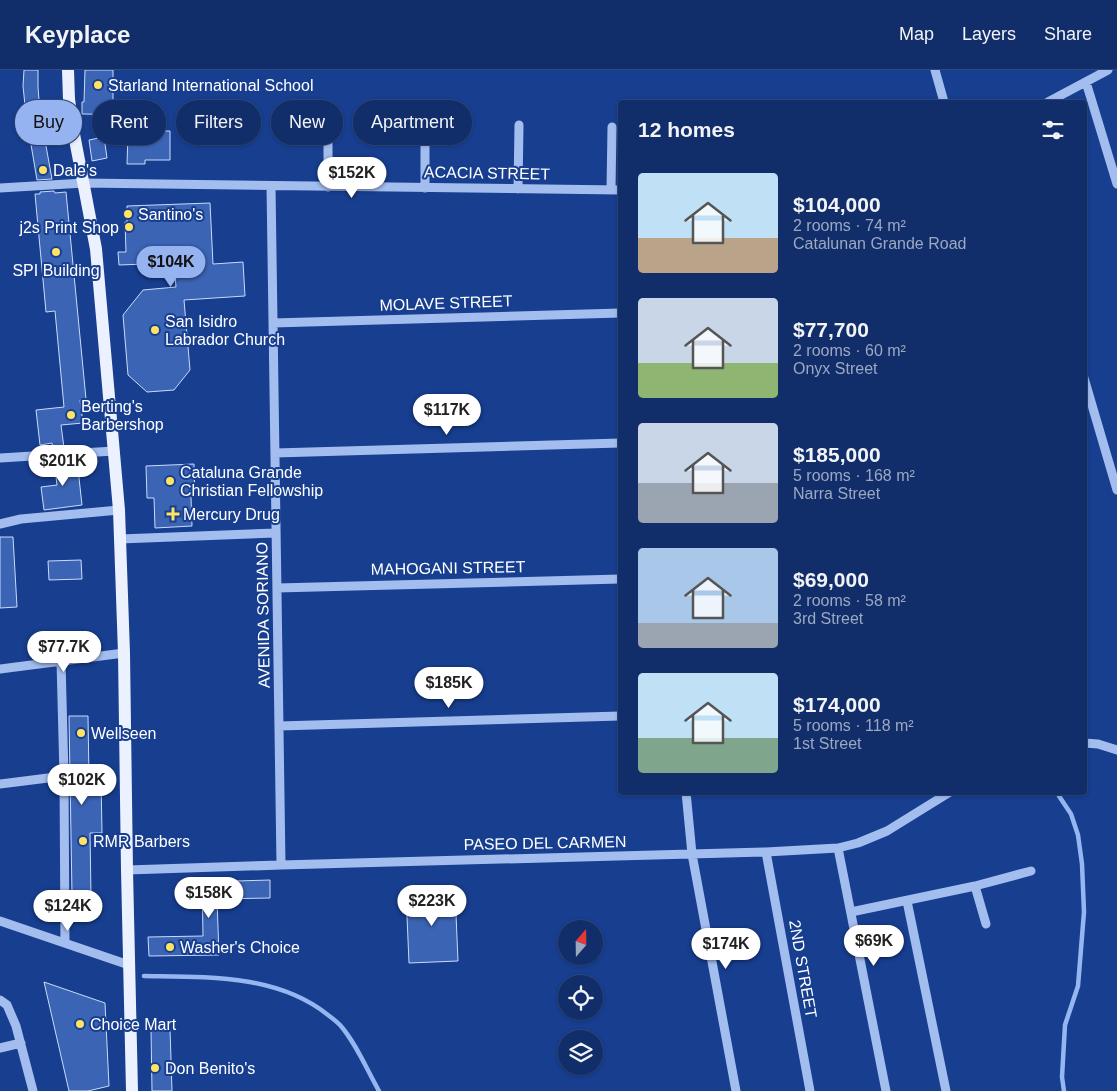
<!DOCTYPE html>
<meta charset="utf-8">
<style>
body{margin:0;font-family:Helvetica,sans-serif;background:#1e3a73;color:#f1f3f6;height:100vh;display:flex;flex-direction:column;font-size:19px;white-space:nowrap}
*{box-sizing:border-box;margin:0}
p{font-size:16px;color:#9ca8c1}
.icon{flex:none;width:28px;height:28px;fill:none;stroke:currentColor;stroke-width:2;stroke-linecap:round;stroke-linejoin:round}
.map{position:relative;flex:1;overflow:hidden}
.panel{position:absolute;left:618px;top:30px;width:469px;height:695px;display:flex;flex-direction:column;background:#112e6b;border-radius:5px;box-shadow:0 1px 4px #0004,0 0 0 1px #304a7e}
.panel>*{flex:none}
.top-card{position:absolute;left:15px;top:30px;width:475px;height:45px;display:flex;gap:10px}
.needle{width:32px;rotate:20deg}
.tools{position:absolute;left:558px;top:850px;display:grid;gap:10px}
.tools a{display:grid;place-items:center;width:45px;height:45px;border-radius:50%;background:#112e6b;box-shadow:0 1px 4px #0004,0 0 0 1px #304a7e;font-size:25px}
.price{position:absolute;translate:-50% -42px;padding:0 11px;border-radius:18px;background:#fff;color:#222;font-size:16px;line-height:32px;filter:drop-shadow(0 1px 2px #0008)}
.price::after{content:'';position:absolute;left:50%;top:30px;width:15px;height:11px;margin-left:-8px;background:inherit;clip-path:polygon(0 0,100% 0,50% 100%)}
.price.active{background:#95b2f1;color:#111}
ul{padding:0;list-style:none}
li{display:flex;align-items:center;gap:15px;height:125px;padding:0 20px}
li span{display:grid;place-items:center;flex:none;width:140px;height:100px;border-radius:5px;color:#555}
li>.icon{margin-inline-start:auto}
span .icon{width:60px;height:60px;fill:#fffc;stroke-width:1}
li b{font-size:21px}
h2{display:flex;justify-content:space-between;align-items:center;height:60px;padding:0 20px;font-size:21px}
.pill{padding:0 18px;border-radius:22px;background:#112e6b;box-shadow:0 1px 4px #0004,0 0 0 1px #304a7e;font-size:18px;line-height:45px}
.pill.active{background:#95b2f1;color:#111}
header{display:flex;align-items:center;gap:30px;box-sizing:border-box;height:70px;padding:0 25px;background:#112e6b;border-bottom:1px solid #304a7e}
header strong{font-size:24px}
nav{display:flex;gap:28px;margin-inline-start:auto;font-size:18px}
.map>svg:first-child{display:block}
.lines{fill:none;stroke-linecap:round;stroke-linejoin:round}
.stream{stroke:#96b6f2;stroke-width:4.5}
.building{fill:#3b64b5;stroke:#cadbfb}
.path{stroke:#a3bdef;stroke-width:2.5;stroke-dasharray:2.5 4;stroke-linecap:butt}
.minor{stroke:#a3bdef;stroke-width:9}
.major{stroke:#ecf1ff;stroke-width:12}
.poi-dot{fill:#ffe362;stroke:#173e8f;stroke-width:2}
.labels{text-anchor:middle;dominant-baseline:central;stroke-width:4;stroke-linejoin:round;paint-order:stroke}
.poi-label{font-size:16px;fill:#fff;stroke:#173e8f;text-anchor:start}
.street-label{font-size:16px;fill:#fff;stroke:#173e8f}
</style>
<header>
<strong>Keyplace</strong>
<nav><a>Map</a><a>Layers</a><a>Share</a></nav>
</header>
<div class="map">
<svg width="1117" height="1021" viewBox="0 0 1117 1021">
<rect width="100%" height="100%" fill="#173e8f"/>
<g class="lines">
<path class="stream" d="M1059,726L1071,744L1078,765L1082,794L1084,842L1078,916L1065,955L1062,1007L1064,1021
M144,906C206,907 277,904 328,945C332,948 336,951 340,955C356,973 367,1000 379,1021"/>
</g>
<path class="building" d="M24,0H38V17L40,43L52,109L37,110L26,45L23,16Z
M85,0H113V32H154V45L82,44V32H84Z
M156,59V61H170V90H145V94H127L128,64Z
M104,67L107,88L92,91L89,70Z
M54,121L55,123L66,122L86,329L80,330L83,353L61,355L64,378H53L52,373L40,375L36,340L64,337L55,241L46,242L35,124H40V122Z
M210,133L213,194L243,192L245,226L184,230L190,300L174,320L147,322L128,305L123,245L143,220L176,217L174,193L119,195L118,182H126L125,152H127V136Z
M77,390L82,435L44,440L41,417L57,415L54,391Z
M194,394L195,427H191L192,456L155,458L154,428H147L146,396Z
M0,467H13L17,537L0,538Z
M81,490L82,509L49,510L48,491Z
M69,646H88L89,709H101L102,763H90L91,825H72Z
M270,810V828L217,829L219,885L149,886L148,867L203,866L202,812Z
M455,821L458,891L409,893L406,823Z
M44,912L105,933L109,1016L88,1021H69Z
M170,959L172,1021H152L151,960Z"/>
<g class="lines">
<path class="path" d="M153,193V202"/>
<path class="minor" d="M935,0L944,32
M1086,12L1117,114
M1048,32L1108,0
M271,116L281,795
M328,117V53
M0,118L84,113L620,120
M425,118V54
M518,119L519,55
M611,120L612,57
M273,253L620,243
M1084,308L1117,420
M275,383L620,373
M0,388L114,381
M0,454L21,449L119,440
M120,469L276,463
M277,518L620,509
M61,591L64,706L65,873
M0,599L124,583
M279,656L620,646
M1084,673L1098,674L1117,680
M0,714L64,706
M686,722L692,784L736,1021
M838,778L886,1021
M766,782L810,1021
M127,800L281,795L766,782L838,778L858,773L887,761L950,722
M975,816L986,854
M907,831L946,1021
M851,842L975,816L1031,801
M0,851L129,895
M0,930L7,935L16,956L33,1021
M0,978L21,973"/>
<path class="major" d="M68,0L69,29L73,59L96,179L119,440L124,583L127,800L132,1021"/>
</g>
<g class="poi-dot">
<circle cx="98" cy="15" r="5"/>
<circle cx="43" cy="100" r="5"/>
<circle cx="128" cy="144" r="5"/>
<circle cx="129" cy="157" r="5"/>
<circle cx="56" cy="182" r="5"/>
<circle cx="155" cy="260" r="5"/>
<circle cx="71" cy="345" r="5"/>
<circle cx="170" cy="411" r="5"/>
<path d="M170.5 436.5h5v5h5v5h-5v5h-5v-5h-5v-5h5z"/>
<circle cx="81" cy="663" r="5"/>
<circle cx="83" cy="771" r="5"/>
<circle cx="170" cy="877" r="5"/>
<circle cx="80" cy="954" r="5"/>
<circle cx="155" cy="998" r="5"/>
</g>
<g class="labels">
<g class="poi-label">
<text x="108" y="15">Starland International School</text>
<text x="53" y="100">Dale's</text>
<text x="138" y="144">Santino's</text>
<text x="119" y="157" text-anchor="end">j2s Print Shop</text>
<text x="56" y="200" text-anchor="middle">SPI Building</text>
<text x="165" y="251">San Isidro<tspan x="165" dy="18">Labrador Church</tspan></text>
<text x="81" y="336">Berting's<tspan x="81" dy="18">Barbershop</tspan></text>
<text x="180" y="402">Cataluna Grande<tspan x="180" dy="18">Christian Fellowship</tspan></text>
<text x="183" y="444">Mercury Drug</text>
<text x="91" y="663">Wellseen</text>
<text x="93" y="771">RMR Barbers</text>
<text x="180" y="877">Washer's Choice</text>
<text x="90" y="954">Choice Mart</text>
<text x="165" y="998">Don Benito's</text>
</g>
<g class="street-label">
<text transform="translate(487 103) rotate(1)">ACACIA STREET</text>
<text transform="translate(446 233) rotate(-2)">MOLAVE STREET</text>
<text transform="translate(448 498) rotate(-1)">MAHOGANI STREET</text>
<text transform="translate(263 545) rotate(-91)">AVENIDA SORIANO</text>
<text transform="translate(545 773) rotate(-1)">PASEO DEL CARMEN</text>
<text transform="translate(803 899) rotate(80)">2ND STREET</text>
</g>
</g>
</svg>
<div class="tools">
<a><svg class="needle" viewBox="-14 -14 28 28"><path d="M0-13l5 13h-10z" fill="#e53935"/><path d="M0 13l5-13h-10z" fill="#9ca8c1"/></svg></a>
<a><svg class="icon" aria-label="locate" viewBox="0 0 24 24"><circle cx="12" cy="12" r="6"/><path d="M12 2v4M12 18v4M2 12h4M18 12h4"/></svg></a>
<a><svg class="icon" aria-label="layers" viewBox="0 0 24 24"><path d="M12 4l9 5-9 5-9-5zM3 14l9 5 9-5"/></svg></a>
</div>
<b class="price" style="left:352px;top:129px">$152K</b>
<b class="price active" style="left:171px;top:218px">$104K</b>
<b class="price" style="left:447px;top:366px">$117K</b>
<b class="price" style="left:63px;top:417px">$201K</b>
<b class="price" style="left:64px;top:603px">$77.7K</b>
<b class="price" style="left:449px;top:639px">$185K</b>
<b class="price" style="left:82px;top:736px">$102K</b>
<b class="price" style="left:209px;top:849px">$158K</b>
<b class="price" style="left:432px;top:857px">$223K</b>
<b class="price" style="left:68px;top:862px">$124K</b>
<b class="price" style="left:874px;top:897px">$69K</b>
<b class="price" style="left:726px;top:900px">$174K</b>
<div class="top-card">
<a class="pill active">Buy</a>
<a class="pill">Rent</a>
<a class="pill">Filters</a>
<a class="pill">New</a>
<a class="pill">Apartment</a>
</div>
<section class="panel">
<h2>12 homes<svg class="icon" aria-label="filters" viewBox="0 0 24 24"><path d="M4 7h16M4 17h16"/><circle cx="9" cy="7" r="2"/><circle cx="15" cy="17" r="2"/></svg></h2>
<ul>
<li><span style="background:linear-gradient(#bfe0f5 65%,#b9a48a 0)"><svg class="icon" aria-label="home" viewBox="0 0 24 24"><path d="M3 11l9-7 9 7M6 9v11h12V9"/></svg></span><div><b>$104,000</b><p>2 rooms · 74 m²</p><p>Catalunan Grande Road</p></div></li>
<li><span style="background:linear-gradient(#c9d6e8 65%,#8fb573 0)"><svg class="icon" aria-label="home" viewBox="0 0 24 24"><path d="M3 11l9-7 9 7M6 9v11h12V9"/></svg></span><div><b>$77,700</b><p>2 rooms · 60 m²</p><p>Onyx Street</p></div></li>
<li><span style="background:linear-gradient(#c9d6e8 60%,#9aa5b1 0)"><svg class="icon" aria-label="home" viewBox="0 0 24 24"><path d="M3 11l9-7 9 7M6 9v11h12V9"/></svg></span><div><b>$185,000</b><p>5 rooms · 168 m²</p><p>Narra Street</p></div></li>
<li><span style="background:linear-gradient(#a9c7e8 75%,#9aa5b1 0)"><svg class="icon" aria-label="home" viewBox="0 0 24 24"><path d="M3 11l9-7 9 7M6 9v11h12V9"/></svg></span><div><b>$69,000</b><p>2 rooms · 58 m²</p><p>3rd Street</p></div></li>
<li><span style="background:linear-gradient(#bfe0f5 65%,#7fa58c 0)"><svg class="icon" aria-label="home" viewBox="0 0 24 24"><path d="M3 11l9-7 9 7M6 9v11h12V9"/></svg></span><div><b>$174,000</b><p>5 rooms · 118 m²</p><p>1st Street</p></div></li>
</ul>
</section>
</div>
